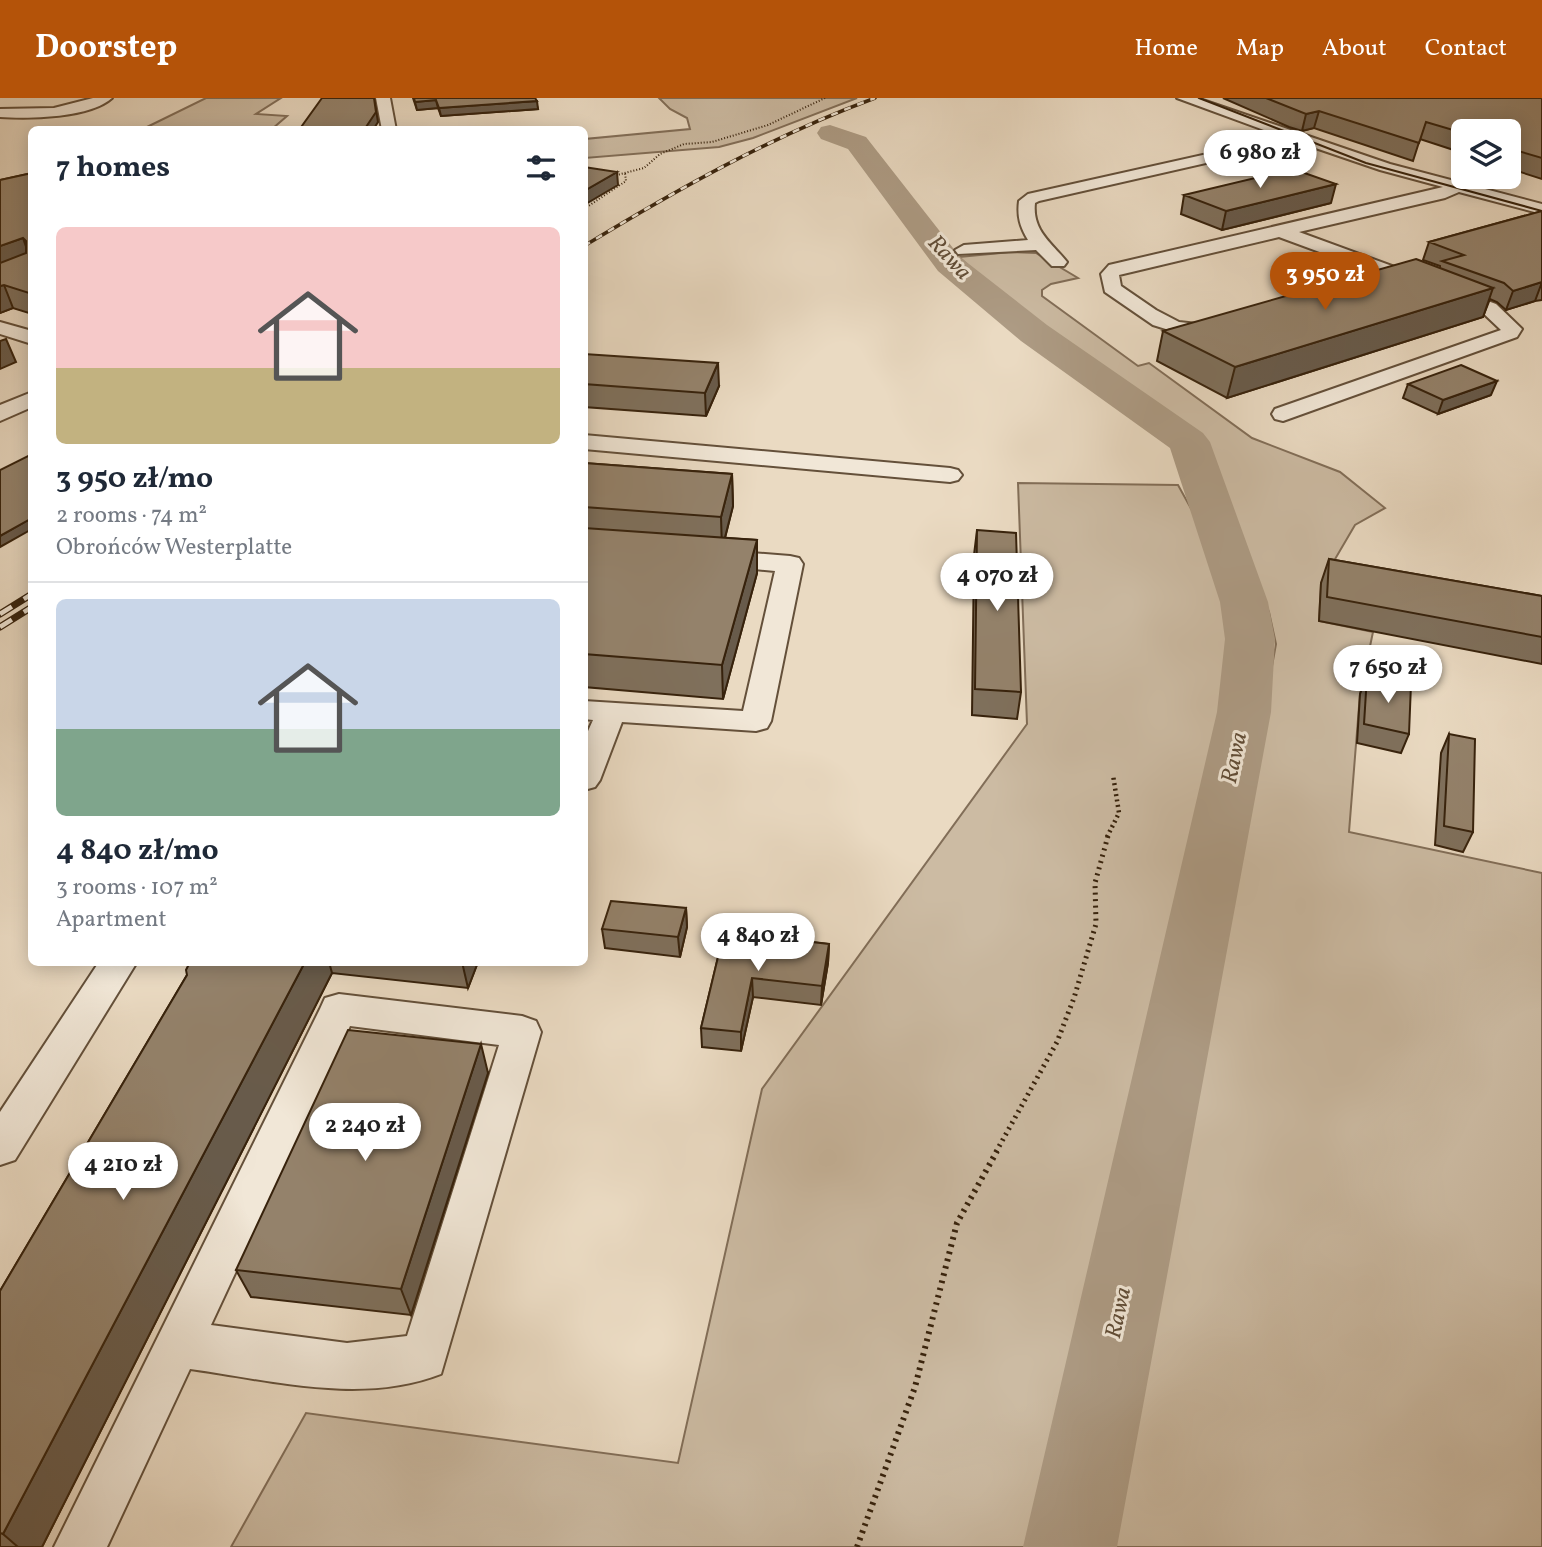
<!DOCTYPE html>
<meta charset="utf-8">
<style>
body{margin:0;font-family:Vollkorn,serif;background:#f2f2f3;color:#1f2937;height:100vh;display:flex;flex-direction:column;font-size:26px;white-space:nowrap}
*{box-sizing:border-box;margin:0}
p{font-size:23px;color:#747a83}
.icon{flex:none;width:38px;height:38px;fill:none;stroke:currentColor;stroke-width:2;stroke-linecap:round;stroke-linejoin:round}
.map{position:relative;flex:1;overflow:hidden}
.details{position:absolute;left:28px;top:28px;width:560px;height:840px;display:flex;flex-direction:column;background:#fff;border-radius:10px;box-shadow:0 4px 18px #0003}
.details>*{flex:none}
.controls{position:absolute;left:1451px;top:21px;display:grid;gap:14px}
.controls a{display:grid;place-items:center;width:70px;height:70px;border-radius:10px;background:#fff;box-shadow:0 4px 18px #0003;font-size:35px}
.price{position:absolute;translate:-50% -60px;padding:0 16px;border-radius:24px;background:#fff;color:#222;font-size:23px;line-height:46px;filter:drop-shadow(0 2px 4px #0008)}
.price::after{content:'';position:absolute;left:50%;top:42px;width:21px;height:16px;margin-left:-10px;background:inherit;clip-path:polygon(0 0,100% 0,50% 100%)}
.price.current{background:#b45309;color:#fff}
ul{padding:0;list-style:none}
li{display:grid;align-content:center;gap:14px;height:371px;padding:0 28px}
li+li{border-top:2px solid #e0e1e3}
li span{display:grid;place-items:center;height:217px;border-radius:10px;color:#555}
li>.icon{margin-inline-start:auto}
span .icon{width:126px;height:126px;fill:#fffc;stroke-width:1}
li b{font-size:30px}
h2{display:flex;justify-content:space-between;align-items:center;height:84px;padding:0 28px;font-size:30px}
header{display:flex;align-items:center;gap:42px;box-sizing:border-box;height:98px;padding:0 35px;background:#b45309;color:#fff}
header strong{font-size:33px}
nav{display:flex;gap:38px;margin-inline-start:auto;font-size:24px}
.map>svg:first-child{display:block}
.green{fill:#ccbba3;stroke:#826e58;stroke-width:2}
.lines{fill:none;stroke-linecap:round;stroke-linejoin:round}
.river{fill:#ad9b84;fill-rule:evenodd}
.minor-casing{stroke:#64503a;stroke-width:4}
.path-far3{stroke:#37220c;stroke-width:2;stroke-dasharray:1 2;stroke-linecap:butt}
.path-far2{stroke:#37220c;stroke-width:4.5;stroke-dasharray:2 3.5;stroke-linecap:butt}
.path-far1{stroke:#37220c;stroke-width:5;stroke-dasharray:2 4.5;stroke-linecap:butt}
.path{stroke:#37220c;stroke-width:6;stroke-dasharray:2.5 5;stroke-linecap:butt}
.minor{fill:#f1e7d7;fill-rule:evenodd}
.tram{stroke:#37220c;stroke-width:2}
.rail-far1-casing{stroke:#37220c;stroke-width:3.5}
.rail-casing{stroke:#37220c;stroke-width:7}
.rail-far1{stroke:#f1e7d7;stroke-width:2.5;stroke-dasharray:7;stroke-linecap:butt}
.rail{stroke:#f1e7d7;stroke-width:4.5;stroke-dasharray:14;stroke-linecap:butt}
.wall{fill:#7f705c;stroke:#37220c;stroke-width:2}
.shaded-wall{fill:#685b4b;stroke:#37220c;stroke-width:2}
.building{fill:#94826b;stroke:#37220c;stroke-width:2}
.labels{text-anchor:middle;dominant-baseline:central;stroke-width:6;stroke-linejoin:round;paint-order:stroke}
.water-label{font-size:23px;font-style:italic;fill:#604c36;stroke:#f1e7d7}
</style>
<header>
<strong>Doorstep</strong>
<nav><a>Home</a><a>Map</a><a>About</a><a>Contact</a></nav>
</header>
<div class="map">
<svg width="1542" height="1449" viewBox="0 0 1542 1449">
<rect width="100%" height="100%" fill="#eadac2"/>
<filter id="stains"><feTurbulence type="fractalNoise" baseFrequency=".00286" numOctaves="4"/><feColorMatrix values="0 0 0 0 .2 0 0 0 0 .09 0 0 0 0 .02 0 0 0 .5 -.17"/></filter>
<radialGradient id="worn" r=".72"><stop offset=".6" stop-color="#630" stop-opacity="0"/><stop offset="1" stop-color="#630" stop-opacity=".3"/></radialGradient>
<path class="green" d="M206,0H281L256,16L287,18L272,31L159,32L149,28Z
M659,0H857L753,40L719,49L585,60V41L690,31L687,20L670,11Z
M1011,154L1036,155L1078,180L1051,186L1042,192V198L1138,268L1149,265L1252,340L1340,374L1385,410L1355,427L1321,485L1319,523L1373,534L1360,596L1349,734L1542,775V1449H1112L1276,546L1269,514L1200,344L1048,236L996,194L959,159Z
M1018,385L1178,387L1209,443L1231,524L1230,574L1132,990L1034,1449H231L306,1315L678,1365L762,991L1027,626Z"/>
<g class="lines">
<path class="river" d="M830,27L866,39L960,159L1047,227L1203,335L1210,344L1268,504L1275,541L1271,614L1117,1449H1023L1217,614L1225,541L1220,504L1170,350L1021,243L938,173L848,51L821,41L817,35L821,29Z"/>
<defs>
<path id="minor" d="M93,0H112C90,20 29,21 0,19V11L54,10Z
M376,0H390L396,32H382Z
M1177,0H1197L1390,66L1542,106V116L1459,94L1445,100L1299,134L1496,206L1522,231L1517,239L1283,323L1275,321L1272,316L1275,311L1501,232L1482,214L1279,139L1119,177L1121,188L1156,212L1179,224L1225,229L1228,233L1225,237H1185L1153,227L1105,194L1101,176L1109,167L1443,89L1380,72L1298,44L1039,103L1035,105C1032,133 1052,145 1067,164L1064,168H1052L1036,152L958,156L955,152L964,147L1028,142C1020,129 1017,118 1019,103L1028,96L1283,39Z
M0,224L32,233V246L0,236Z
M32,294V309L0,323V307Z
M584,337L950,370L958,372L962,377L958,382L950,384L584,351Z
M713,452L790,458L799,460L803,466L771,623L767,630L756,633L622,624L600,682L595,689L584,692V642L593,622L584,621V603L743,613L775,473L704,466L700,460L704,454Z
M99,864H137L15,1062L0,1067V1014Z
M339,896L522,918L536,923L541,934L441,1276C362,1307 271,1282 190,1271L107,1449H54L320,911L325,900ZM350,928L499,947L407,1238L347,1245L211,1227Z"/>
</defs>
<use href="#minor" class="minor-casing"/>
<path class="path-far3" d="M613,78L644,70L660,56L684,46L712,44L768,27L825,0
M584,111L626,83L625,75"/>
<path class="path-far2" d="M1107,739L1119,715L1113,677"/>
<path class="path-far1" d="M996,1054L1057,944L1074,900L1096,826L1095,785L1108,738"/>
<path class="path" d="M857,1449L915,1289L957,1125L997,1053"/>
<use href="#minor" class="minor"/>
<path class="tram" d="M1199,0L1366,65L1542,113"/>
<defs>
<path id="rail-far1" d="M584,148C678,91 772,38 875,0"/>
<path id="rail" d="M0,516L32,496
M0,529L32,509"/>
</defs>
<use href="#rail-far1" class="rail-far1-casing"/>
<use href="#rail" class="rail-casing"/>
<use href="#rail-far1" class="rail-far1"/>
<use href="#rail" class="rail"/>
</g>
<path class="wall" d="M413,0H535L538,11L441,18L438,10L417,12Z
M1223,0H1542V81L1508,70V33H1463V55L1420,41L1413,63L1314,30L1302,33L1289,29Z
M32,75V216L13,210L0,215V82Z
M1184,97L1331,105L1222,132L1181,116Z
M1542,113V202L1535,203L1506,212L1497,204L1490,201L1483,219L1227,300L1157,263L1163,233L1440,170V168L1423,162L1429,144Z
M584,256L719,288L706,318L584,309Z
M1408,286L1491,297L1438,316L1403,300Z
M584,365L732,376L733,408L725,440L757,442V475L723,601L584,589Z
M977,432L1021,594L1017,621L972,617L974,457Z
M1329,461L1542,498V566L1319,523L1321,485Z
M1367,578L1409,636L1401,655L1357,645L1360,596Z
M1449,636L1473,734L1463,754L1435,747L1441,655Z
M686,810L687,829L680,859L605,850L602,831Z
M724,834L829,846L828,865L821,907L753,899L741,953L702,949L701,930Z
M190,864H478L468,890L332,875L42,1449H0V1193L187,877Z
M488,975L411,1217L251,1199L236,1172Z"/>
<path class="shaded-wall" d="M374,0L378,24L373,32H364Z
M436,2L438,10L417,12L415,4Z
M537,3L538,11L441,18L439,10Z
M1319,13L1314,30L1302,33L1306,16Z
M617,74L618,87L584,107V93Z
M1336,86L1331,105L1222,132L1226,113Z
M23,140L31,163L0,174V148Z
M1542,184L1535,203L1506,212L1513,193Z
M4,187L13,210L0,215V188Z
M1493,190L1483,219L1227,300L1235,269Z
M6,241L16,264L0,271V243Z
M718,265L719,288L706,318L705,295Z
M1497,283L1491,297L1438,316L1443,302Z
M732,376L733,408L722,451L721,419Z
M32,420V431L0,449V438Z
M757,442V475L723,601L722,567Z
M686,810L687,829L680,859L678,839Z
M829,846L828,865L821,907L822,888Z
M305,864H329L332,875L42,1449H18L3,1436Z
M462,864H478L468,890Z
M752,880L753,899L741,953V934Z
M481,946L488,975L411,1217L401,1191Z"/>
<path class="building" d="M322,0H374L376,14L364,32H299Z
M414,0H535L537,3L439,10L436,2L415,4Z
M1266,0H1542V60L1508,50V33H1463V35L1426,24L1419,45L1319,13L1306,16Z
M584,69L617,74L584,93Z
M1293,71L1336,86L1226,113L1184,97Z
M32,75V196L4,187L0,188V165L26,155V143L23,140L0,148V82Z
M1542,113V184L1513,193L1504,185L1442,163L1464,157L1429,144Z
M1416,161L1493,190L1235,269L1163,233Z
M584,256L718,265L705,295L584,286Z
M1461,267L1497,283L1443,302L1408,286Z
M32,356V420L0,438V372Z
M584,365L732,376L721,419L584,409Z
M584,430L757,442L722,567L584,556Z
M977,432L1016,435L1021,594L975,591Z
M1329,461L1542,498V539L1327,499Z
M1367,578L1411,586L1409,636L1364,626Z
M1449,636L1475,641L1473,734L1444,728Z
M611,803L686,810L678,839L602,831Z
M724,834L829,846L822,888L752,880L741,934L701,930Z
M190,864H305L3,1436L0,1435V1193L187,877L186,872Z
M348,932L481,946L401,1191L236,1172Z"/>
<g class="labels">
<g class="water-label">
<text transform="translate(949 160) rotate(47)">Rawa</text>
<text transform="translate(1235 660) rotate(-78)">Rawa</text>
<text transform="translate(1119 1215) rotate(-78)">Rawa</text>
</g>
</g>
<rect width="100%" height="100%" filter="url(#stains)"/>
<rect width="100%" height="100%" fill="url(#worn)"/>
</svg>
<div class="controls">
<a><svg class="icon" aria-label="layers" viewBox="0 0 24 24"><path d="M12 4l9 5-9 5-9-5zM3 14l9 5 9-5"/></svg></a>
</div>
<b class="price" style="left:1260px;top:92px">6 980 zł</b>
<b class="price current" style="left:1325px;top:214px">3 950 zł</b>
<b class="price" style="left:997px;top:515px">4 070 zł</b>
<b class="price" style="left:1388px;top:607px">7 650 zł</b>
<b class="price" style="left:758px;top:875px">4 840 zł</b>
<b class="price" style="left:365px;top:1065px">2 240 zł</b>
<b class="price" style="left:123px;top:1104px">4 210 zł</b>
<section class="details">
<h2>7 homes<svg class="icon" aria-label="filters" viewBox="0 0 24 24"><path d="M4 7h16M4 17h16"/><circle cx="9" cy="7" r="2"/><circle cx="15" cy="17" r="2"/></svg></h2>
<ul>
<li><span style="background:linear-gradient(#f6c9c9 65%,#c2b280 0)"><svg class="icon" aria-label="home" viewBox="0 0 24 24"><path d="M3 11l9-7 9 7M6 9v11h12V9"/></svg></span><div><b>3 950 zł/mo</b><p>2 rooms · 74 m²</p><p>Obrońców Westerplatte</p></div></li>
<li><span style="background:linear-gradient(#c9d6e8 60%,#7fa58c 0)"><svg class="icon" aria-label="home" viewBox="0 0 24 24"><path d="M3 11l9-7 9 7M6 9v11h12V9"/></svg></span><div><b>4 840 zł/mo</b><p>3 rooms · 107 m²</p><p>Apartment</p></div></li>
</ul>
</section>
</div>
